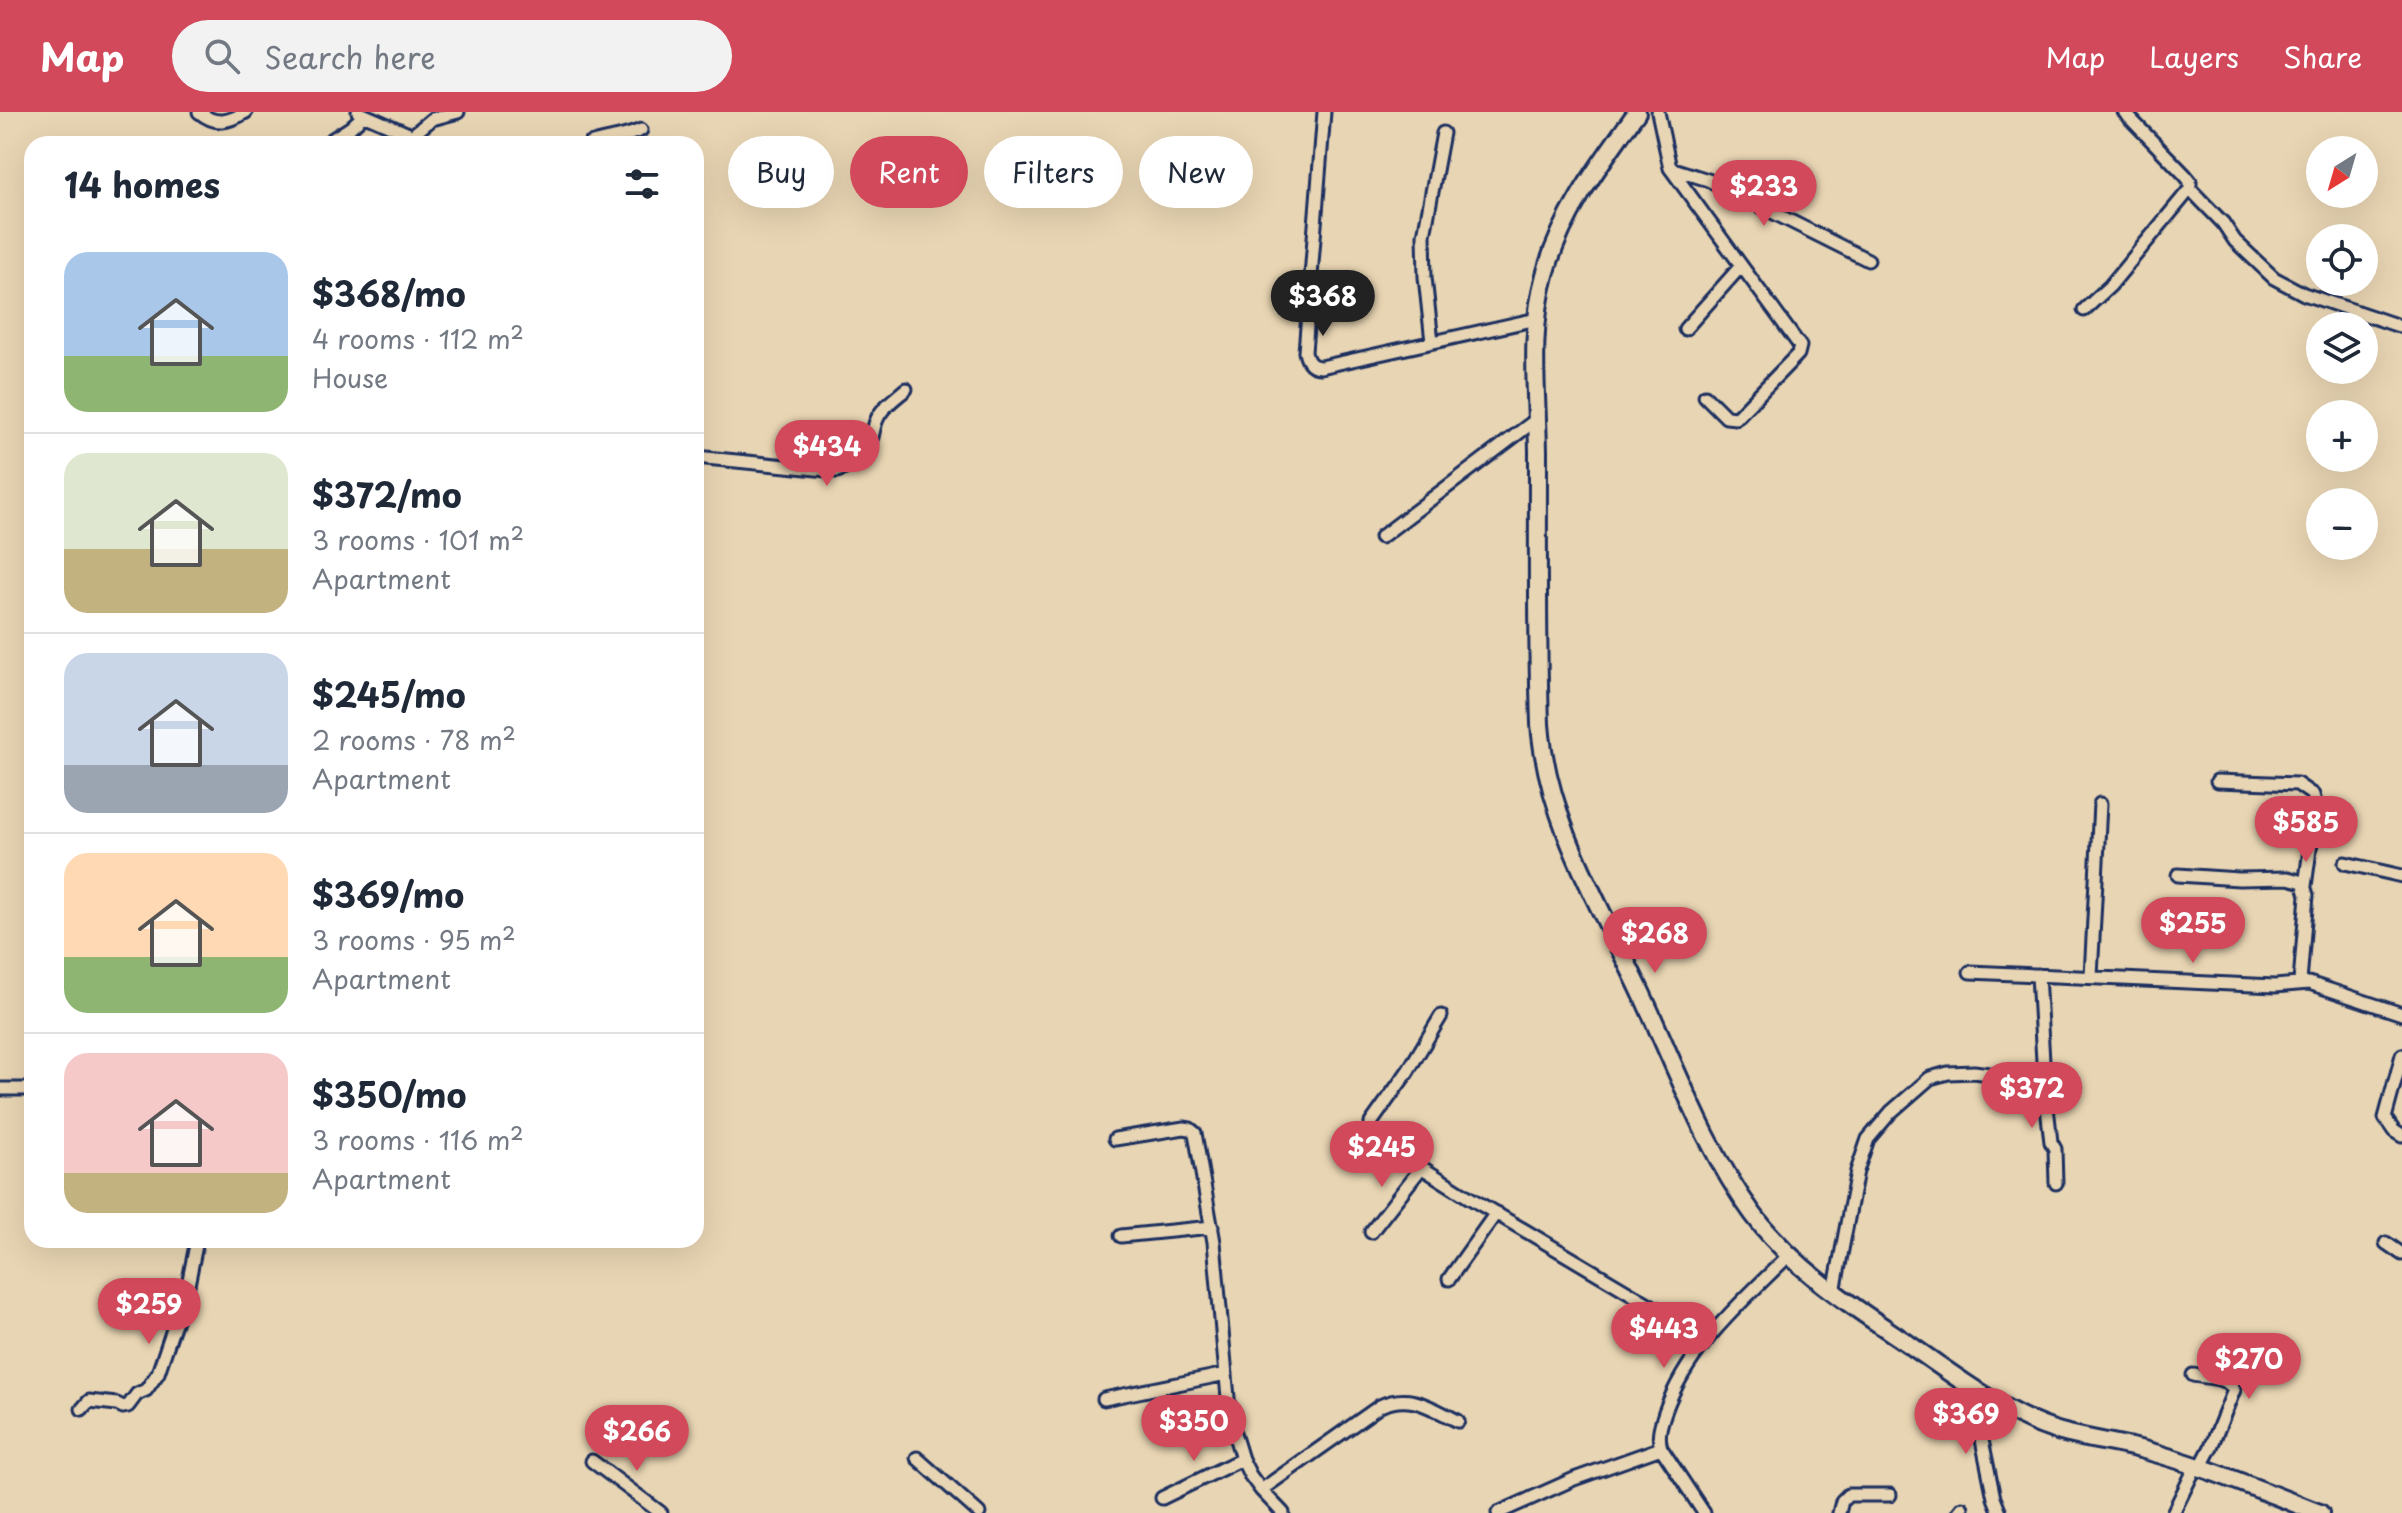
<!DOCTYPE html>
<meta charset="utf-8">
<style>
body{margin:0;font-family:"Playpen Sans",sans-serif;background:#f2f2f3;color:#1f2937;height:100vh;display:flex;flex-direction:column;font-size:30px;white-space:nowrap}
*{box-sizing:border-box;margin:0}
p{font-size:26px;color:#747a83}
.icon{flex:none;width:44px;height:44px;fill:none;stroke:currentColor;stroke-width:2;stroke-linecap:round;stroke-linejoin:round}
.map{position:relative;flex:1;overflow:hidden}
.drawer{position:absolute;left:24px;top:24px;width:680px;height:1112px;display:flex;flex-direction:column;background:#fff;border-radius:24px;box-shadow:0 8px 32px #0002}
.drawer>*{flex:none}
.hud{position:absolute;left:728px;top:24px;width:760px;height:72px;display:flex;gap:16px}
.needle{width:52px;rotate:217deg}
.fabs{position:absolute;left:2306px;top:24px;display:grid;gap:16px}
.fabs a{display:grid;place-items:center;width:72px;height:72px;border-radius:50%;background:#fff;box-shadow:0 8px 32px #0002;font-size:40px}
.price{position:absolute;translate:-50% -68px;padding:0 18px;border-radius:28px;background:#d1495b;color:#fff;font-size:26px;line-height:52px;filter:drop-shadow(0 2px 4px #0008)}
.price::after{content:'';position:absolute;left:50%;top:48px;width:24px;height:18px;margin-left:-12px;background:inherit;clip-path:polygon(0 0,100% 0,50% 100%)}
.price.active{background:#222;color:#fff}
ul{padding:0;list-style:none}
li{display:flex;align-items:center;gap:24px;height:200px;padding:0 40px}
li+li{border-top:2px solid #e0e1e3}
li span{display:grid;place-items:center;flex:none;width:224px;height:160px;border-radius:24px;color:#555}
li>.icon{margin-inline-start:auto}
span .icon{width:96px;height:96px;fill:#fffc;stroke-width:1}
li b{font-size:34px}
h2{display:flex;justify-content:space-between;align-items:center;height:96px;padding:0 40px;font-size:34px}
.chip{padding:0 28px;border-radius:36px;background:#fff;box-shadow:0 8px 32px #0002;font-size:28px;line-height:72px}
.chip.active{background:#d1495b;color:#fff}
header{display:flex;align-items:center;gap:48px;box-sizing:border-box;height:112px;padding:0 40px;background:#d1495b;color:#fff}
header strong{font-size:38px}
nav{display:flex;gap:44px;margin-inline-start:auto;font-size:28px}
.search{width:560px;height:72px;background:#f2f2f3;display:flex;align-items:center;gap:20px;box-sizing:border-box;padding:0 28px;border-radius:44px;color:#747a83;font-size:30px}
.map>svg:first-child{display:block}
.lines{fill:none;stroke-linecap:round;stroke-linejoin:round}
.street-casing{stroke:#1b2f5e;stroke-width:17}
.secondary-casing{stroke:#1b2f5e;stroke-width:22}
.street{stroke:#e8d5b3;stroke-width:11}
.secondary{stroke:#e8d5b3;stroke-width:16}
</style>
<header>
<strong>Map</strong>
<div class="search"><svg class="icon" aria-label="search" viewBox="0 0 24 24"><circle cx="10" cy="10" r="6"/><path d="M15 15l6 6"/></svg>Search here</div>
<nav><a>Map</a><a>Layers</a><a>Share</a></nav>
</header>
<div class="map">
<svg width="2402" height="1401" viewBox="0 0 2402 1401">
<rect width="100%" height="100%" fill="#e8d5b3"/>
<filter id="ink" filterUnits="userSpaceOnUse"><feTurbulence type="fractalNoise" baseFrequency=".0125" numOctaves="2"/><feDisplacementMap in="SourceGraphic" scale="16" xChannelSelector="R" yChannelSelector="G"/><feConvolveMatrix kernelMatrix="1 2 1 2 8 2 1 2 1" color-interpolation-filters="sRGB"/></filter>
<g filter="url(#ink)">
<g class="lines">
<defs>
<path id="street" d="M199,0C216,14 228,10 246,0
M358,0L411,23
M1324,0L1305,240C1307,250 1311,255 1321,255L1537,207
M1658,0L1670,56L1800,234L1798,242L1736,306L1726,305L1705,284
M325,32L350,16L364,3
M402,32L432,7L458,0
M590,32C607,26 624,26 641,18
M1670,56L1708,68L1868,148
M2190,77L2223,111L2235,129L2274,166L2304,182L2402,215
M2084,198L2110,174L2190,77V69L2185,63L2124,0
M1685,217L1741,154
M1432,230L1425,165L1424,123L1443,21
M696,345L837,359L845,356L848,348C881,343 866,317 882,299C888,291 898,284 906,277
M1381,425L1537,307
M2217,669L2297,672L2313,683L2316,694L2305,774
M2345,751L2402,764
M2178,763L2239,767L2288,766L2303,770L2307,783L2300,870
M1970,860L2275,874L2309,871L2402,902
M2091,864L2100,692
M1441,904L1408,959L1371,1011L1370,1023L1470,1086L1706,1226
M2402,943L2385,1006L2394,1019L2402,1024
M2041,961L2045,978L2051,1030L2055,1037L2056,1071
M0,977H32
M1115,1027L1184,1016L1190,1017L1195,1021L1214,1130L1230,1308L1242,1347L1250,1363L1261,1378L1283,1401
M1371,1120L1421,1056
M1121,1124L1212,1115
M2386,1131L2402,1142
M1449,1167L1496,1101
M1834,1180L1857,1059L1868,1027L1891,1000L1930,966L1948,961L1974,960L2019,966L2032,965L2041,961L2043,949L2038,863
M2193,1263C2207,1266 2228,1265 2234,1278L2211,1335L2200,1356
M1971,1275L1994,1386L2000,1401
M1104,1287L1226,1262
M82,1297L89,1289L117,1292L123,1295L128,1294L137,1282L146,1278L158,1261L188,1173L197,1128
M917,1346L979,1401
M592,1349L661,1401
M1261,1378L1380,1294C1410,1280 1431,1296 1458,1309
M1162,1386L1242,1347
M1498,1401L1574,1367L1661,1336
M1704,1401L1661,1336C1657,1323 1661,1312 1665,1300C1688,1235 1741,1191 1788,1144
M1839,1401L1842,1389L1848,1383H1890
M1958,1401L1962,1396
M2173,1401L2196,1354"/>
<path id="secondary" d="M1637,0C1601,50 1561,103 1545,163C1529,220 1537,280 1538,339C1538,430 1537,521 1540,612C1547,707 1599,792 1639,876C1674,950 1705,1037 1753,1102C1794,1158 1854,1195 1910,1233C1949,1260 1989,1290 2033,1310C2068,1326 2107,1328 2144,1338C2204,1354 2262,1379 2320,1401"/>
</defs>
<use href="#street" class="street-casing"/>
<use href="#secondary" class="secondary-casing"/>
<use href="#street" class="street"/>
<use href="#secondary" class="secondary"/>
</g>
</g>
</svg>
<div class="fabs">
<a><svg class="needle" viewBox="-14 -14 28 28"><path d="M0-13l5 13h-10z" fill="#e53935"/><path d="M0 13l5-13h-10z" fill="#747a83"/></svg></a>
<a><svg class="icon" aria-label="locate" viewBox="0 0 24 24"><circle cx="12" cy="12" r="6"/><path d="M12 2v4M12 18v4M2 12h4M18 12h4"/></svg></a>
<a><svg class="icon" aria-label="layers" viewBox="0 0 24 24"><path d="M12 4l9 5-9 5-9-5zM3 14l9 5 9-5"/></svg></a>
<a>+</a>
<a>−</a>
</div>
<b class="price" style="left:1764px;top:116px">$233</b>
<b class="price active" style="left:1323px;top:226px">$368</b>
<b class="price" style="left:827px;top:376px">$434</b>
<b class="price" style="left:2306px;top:752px">$585</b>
<b class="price" style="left:2193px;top:853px">$255</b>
<b class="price" style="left:1655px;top:863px">$268</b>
<b class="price" style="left:2032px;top:1018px">$372</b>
<b class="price" style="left:1382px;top:1077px">$245</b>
<b class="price" style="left:149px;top:1234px">$259</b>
<b class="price" style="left:1664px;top:1258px">$443</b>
<b class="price" style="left:2249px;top:1289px">$270</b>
<b class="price" style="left:1966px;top:1344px">$369</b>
<b class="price" style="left:1194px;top:1351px">$350</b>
<b class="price" style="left:637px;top:1361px">$266</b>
<div class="hud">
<a class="chip">Buy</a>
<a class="chip active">Rent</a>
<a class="chip">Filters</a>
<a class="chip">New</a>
</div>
<section class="drawer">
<h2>14 homes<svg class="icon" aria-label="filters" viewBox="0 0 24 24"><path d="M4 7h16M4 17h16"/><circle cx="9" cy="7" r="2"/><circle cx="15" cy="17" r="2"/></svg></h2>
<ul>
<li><span style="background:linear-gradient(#a9c7e8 65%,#8fb573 0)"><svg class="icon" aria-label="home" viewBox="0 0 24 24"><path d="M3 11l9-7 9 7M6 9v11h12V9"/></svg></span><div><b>$368/mo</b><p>4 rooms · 112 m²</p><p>House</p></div></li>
<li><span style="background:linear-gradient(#dfe7d0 60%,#c2b280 0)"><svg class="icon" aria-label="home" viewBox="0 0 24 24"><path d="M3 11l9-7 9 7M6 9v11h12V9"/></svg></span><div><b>$372/mo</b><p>3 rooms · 101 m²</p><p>Apartment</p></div></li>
<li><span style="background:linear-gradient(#c9d6e8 70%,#9aa5b1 0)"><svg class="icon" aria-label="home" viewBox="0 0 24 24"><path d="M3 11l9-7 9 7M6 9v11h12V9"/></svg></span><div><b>$245/mo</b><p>2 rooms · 78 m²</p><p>Apartment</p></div></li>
<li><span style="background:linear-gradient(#ffd9b3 65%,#8fb573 0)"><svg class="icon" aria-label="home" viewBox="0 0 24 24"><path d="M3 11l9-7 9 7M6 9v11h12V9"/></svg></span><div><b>$369/mo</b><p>3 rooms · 95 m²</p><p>Apartment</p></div></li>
<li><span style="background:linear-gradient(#f6c9c9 75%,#c2b280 0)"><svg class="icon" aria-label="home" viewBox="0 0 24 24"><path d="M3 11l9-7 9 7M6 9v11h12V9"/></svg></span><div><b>$350/mo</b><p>3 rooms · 116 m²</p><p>Apartment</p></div></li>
</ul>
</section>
</div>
